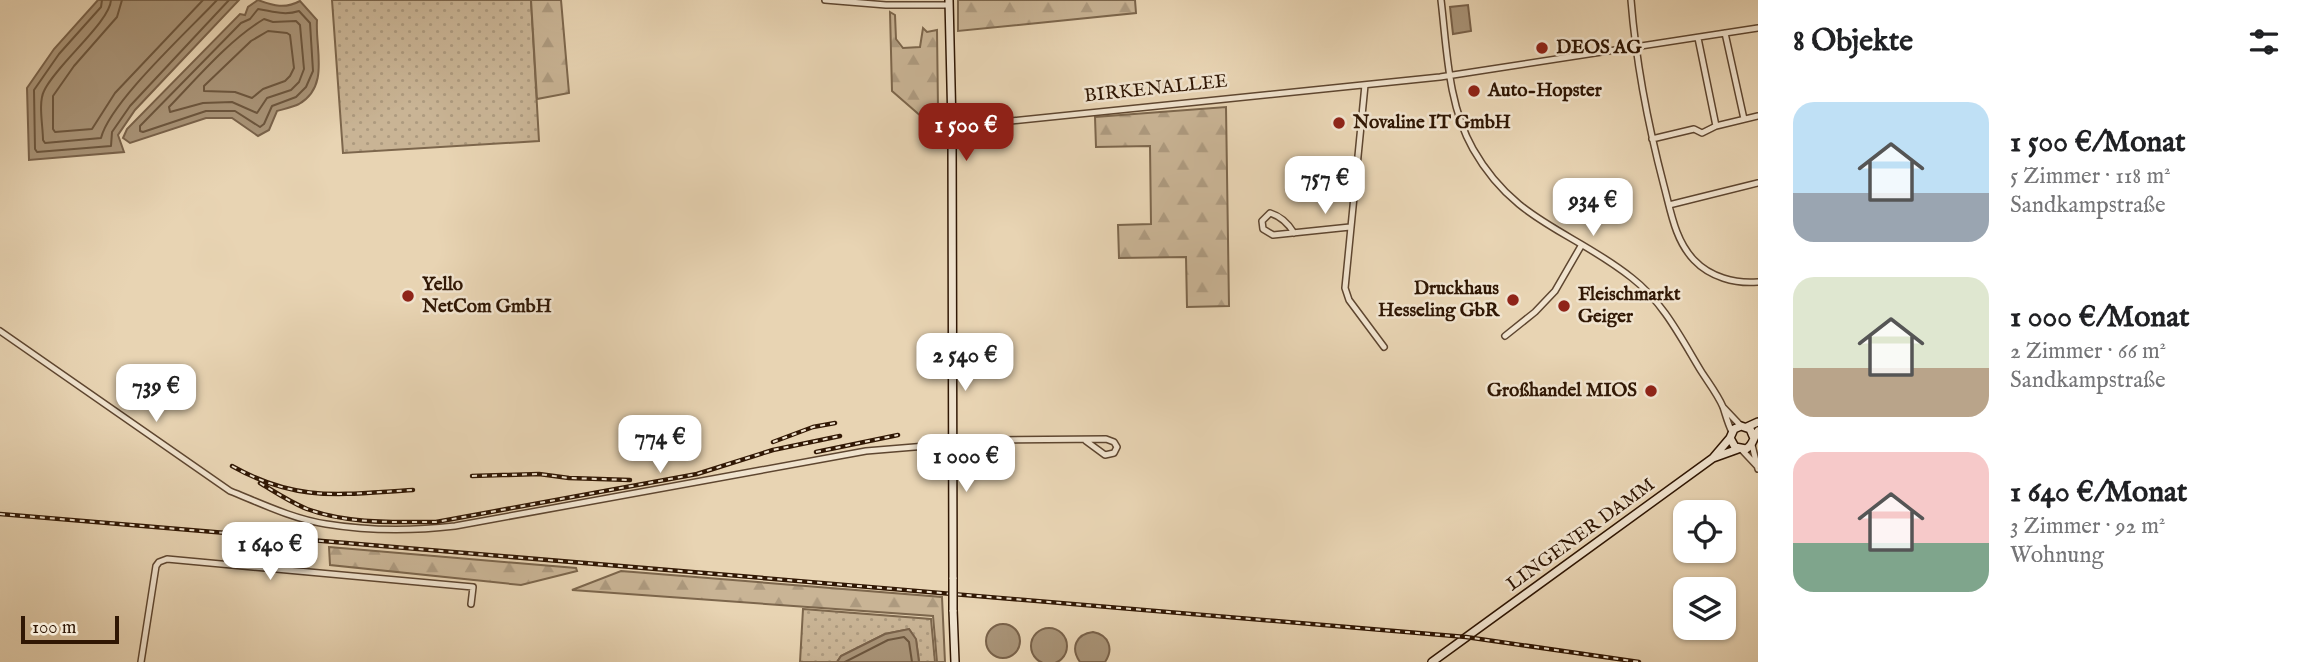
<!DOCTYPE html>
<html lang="de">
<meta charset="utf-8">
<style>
body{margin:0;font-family:"IM FELL English",serif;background:#f2f2f2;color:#202124;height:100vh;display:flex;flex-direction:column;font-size:26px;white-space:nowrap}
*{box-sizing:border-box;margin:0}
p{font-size:23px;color:#757577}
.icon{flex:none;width:38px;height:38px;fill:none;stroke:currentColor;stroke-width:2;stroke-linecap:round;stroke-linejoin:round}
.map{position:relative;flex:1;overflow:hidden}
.details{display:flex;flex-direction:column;background:#fff;width:560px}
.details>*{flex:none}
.fabs{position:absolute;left:1673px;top:500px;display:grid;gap:14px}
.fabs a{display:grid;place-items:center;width:63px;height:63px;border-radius:14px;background:#fff;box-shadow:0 2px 5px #0004;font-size:35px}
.scale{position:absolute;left:21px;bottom:18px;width:98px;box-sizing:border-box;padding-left:7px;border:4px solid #301704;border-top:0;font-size:19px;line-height:24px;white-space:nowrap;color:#301704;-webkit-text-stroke:5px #f0e3ce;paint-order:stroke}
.price{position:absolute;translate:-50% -60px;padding:0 16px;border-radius:14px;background:#fff;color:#222;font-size:23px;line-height:46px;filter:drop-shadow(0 2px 4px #0008)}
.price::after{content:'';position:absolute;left:50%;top:42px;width:21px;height:16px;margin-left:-10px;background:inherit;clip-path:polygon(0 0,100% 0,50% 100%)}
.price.selected{background:#8f2418;color:#fff}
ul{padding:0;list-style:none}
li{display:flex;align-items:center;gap:21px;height:175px;padding:0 35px}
li span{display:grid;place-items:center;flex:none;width:196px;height:140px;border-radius:21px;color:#555}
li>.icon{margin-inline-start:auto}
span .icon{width:84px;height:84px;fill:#fffc;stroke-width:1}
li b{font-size:30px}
h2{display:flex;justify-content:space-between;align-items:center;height:84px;padding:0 35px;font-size:30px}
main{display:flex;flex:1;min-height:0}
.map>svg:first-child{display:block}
.grass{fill:url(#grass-dots);stroke:#7c664c;stroke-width:2}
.forest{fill:url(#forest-firs);stroke:#7c664c;stroke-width:2}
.water{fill:#a99478;stroke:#79624a;stroke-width:2}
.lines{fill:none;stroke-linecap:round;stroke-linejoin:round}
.shore{stroke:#6c563e;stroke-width:2}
.street-casing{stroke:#5e4630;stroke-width:8}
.secondary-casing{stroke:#301704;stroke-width:10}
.street{stroke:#f0e3ce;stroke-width:5}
.secondary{stroke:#f0e3ce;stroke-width:7}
.rail-casing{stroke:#301704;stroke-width:4.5}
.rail{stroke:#f0e3ce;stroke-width:2;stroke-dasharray:5;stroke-linecap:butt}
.secondary-bridge-casing{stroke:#301704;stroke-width:10;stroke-linecap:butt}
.secondary-bridge{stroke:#f0e3ce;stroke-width:7}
.poi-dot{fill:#8f2418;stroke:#f0e3ce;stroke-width:2.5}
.labels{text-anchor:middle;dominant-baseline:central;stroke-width:5;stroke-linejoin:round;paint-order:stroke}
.poi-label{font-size:19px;font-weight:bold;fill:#301704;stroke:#f0e3ce;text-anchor:start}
.street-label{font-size:19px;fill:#301704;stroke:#f0e3ce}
</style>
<main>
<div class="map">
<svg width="1758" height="662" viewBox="0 0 1758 662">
<defs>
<pattern id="grass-dots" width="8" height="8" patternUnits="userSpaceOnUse" patternTransform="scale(1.75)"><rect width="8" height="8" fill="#c9b495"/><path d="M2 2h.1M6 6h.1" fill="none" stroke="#ad9a7f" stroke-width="1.8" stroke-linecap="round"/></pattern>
<pattern id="forest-firs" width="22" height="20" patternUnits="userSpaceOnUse" patternTransform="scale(1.75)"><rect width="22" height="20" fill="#c9b495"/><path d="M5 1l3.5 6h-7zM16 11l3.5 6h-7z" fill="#ad9a7f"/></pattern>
</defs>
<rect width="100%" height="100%" fill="#e8d4b3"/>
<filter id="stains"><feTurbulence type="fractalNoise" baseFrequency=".00286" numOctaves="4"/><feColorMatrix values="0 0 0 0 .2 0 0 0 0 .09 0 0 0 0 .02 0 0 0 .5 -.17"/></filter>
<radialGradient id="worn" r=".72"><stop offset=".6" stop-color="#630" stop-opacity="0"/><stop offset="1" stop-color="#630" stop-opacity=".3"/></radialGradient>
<path class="grass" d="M332,0H531L539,141L343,153Z
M803,609L931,619L935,662H919L916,640L909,629L885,634L841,656L837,662H800Z"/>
<path class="forest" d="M531,0H561L569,93L537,99Z
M958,0H1135L1136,13L958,31Z
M890,12L895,15L896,39L903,48L920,47L923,28L927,32L937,30L938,109L930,117L923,118L892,91Z
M1226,107L1229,306L1187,307L1186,257L1119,258L1118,225L1151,224L1150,146L1096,147L1095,117Z
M329,547L576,568L577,571L521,585L330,565Z
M621,571L942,597L945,662H937L933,616L572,590Z"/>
<path class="water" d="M98,0H239L135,110L118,135L124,152L29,160L27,88L54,49Z
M258,0C274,6 285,9 300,1L317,20C315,49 330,86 299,104C293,107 284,109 277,111L269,130L258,136L232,118H206L130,143L123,138L127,129L240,14L245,15L248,7Z
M1468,5L1471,31L1453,34L1450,7Z
M986 641a17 17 0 1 1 34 0a17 17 0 1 1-34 0Z
M1031 646a18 18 0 1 1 36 0a18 18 0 1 1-36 0Z
M909,629L916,639L919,662H837L841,656L885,634Z
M1093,632C1109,635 1114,649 1105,662H1080C1070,648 1076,634 1093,632Z"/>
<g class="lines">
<path class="shore" d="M102,0L101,7L59,54L34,90L35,149L37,152L111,146L112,132L130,106L229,0
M111,0C110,22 56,65 44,91C38,103 43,126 43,140L45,143L101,138C110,102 189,30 217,0
M122,0L117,17L74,66L53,96V129L55,132L92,129L115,93L203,0
M258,9C272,11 284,16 299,11L310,23L313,71L306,87L296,97L272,106L264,124L260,127L235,111H206L143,132L140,131V126L241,23L250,19Z
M264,19L273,22L296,21L300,25L304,69L299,82L291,90L267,98L257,113L232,102L203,103L170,112L169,107C198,77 229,40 264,19Z
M268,31L287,33L290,35L294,68L290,76L285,81L263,89L252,98L235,92L204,91V86L251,41Z
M845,662L888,640L904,637L909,642L912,662"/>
<defs>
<path id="street" d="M825,0L886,5H949
M1441,0C1447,50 1448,105 1473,149C1515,223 1572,230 1632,278C1663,302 1681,338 1701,371C1708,382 1718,395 1723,407C1726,416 1728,424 1732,432
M1631,0C1636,63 1648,125 1664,186C1671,212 1675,240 1694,260C1710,277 1735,284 1758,282
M1725,33L1744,119
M1698,38L1716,126
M1365,85L1345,288L1349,300L1384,347
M952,127L1440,77L1758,28
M1652,139L1694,129L1702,133L1716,126L1758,116
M1669,205L1758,183
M1294,233C1288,223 1280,216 1270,213L1262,221L1263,229L1273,235L1350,227
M0,331L230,491C260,503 293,519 326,524C369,531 412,531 455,526L866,451L999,440L1106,439L1114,442L1117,447L1114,453L1105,455L1086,441
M1505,336L1535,312L1555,291L1581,246
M1723,407L1741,426
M1752,445L1758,469
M1742,450L1757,466
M141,662L156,566L159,562L167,559L473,587L471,604"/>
<path id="secondary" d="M949,0L952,127L953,579
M1747,427L1758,422
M1753,436L1750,429L1741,426L1734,429L1730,438L1735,447L1746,449C1754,445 1753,437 1758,431
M1713,458L1738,449
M953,610L955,662
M1432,662L1713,458L1730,438"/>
</defs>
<use href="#street" class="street-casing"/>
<use href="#secondary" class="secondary-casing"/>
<use href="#street" class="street"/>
<use href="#secondary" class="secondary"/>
<defs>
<path id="rail" d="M773,442L813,427L835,423
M816,452L898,435
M232,466C298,503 341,494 413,490
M472,476L539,474L569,478L630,480
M260,483C275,492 290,502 307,509C347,524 395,522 436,522L697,474L773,450L840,436
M0,514L1466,637L1639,662"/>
</defs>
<use href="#rail" class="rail-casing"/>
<use href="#rail" class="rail"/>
<defs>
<path id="secondary-bridge" d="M953,579V610"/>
</defs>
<use href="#secondary-bridge" class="secondary-bridge-casing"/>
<use href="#secondary-bridge" class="secondary-bridge"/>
</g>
<g class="poi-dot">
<circle cx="1542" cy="48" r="7"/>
<circle cx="1474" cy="91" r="7"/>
<circle cx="1339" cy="123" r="7"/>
<circle cx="408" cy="296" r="7"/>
<circle cx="1513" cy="300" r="7"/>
<circle cx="1564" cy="306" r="7"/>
<circle cx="1651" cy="391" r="7"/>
</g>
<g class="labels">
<g class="poi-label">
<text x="1556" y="48">DEOS AG</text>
<text x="1488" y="91">Auto-Hopster</text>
<text x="1353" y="123">Novaline IT GmbH</text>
<text x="422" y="285">Yello<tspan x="422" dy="22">NetCom GmbH</tspan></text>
<text x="1499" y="289" text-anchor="end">Druckhaus<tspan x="1499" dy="22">Hesseling GbR</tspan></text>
<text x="1578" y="295">Fleischmarkt<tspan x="1578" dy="22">Geiger</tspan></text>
<text x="1637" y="391" text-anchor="end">Großhandel MIOS</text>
</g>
<g class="street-label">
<text transform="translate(1156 89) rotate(-6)">BIRKENALLEE</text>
<text transform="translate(1581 535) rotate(-36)">LINGENER DAMM</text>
</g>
</g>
<rect width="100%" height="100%" filter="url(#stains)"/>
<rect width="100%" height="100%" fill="url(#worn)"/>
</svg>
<div class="fabs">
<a><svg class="icon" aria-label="locate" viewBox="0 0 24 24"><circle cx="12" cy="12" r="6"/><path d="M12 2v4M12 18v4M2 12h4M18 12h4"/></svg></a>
<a><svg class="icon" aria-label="layers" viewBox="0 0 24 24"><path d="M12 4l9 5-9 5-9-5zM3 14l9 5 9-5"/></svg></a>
</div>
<div class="scale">100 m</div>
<b class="price selected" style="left:966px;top:163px">1 500 €</b>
<b class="price" style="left:1325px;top:216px">757 €</b>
<b class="price" style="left:1593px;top:238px">934 €</b>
<b class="price" style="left:965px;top:393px">2 540 €</b>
<b class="price" style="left:156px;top:424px">739 €</b>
<b class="price" style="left:660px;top:475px">774 €</b>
<b class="price" style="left:966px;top:494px">1 000 €</b>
<b class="price" style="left:270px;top:582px">1 640 €</b>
</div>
<section class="details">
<h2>8 Objekte<svg class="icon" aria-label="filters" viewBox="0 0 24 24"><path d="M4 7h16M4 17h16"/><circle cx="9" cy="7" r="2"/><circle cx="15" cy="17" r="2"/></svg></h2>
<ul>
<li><span style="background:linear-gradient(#bfe0f5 65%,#9aa5b1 0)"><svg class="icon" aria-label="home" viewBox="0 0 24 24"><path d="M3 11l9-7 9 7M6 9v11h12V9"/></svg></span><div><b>1 500 €/Monat</b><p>5 Zimmer · 118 m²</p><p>Sandkampstraße</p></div></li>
<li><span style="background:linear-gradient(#dfe7d0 65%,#b9a48a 0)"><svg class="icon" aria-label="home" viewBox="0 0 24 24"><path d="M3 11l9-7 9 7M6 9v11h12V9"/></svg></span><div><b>1 000 €/Monat</b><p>2 Zimmer · 66 m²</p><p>Sandkampstraße</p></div></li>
<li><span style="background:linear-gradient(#f6c9c9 65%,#7fa58c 0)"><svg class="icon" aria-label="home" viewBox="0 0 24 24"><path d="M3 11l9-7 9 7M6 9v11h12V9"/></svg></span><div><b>1 640 €/Monat</b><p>3 Zimmer · 92 m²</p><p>Wohnung</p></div></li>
</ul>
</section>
</main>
